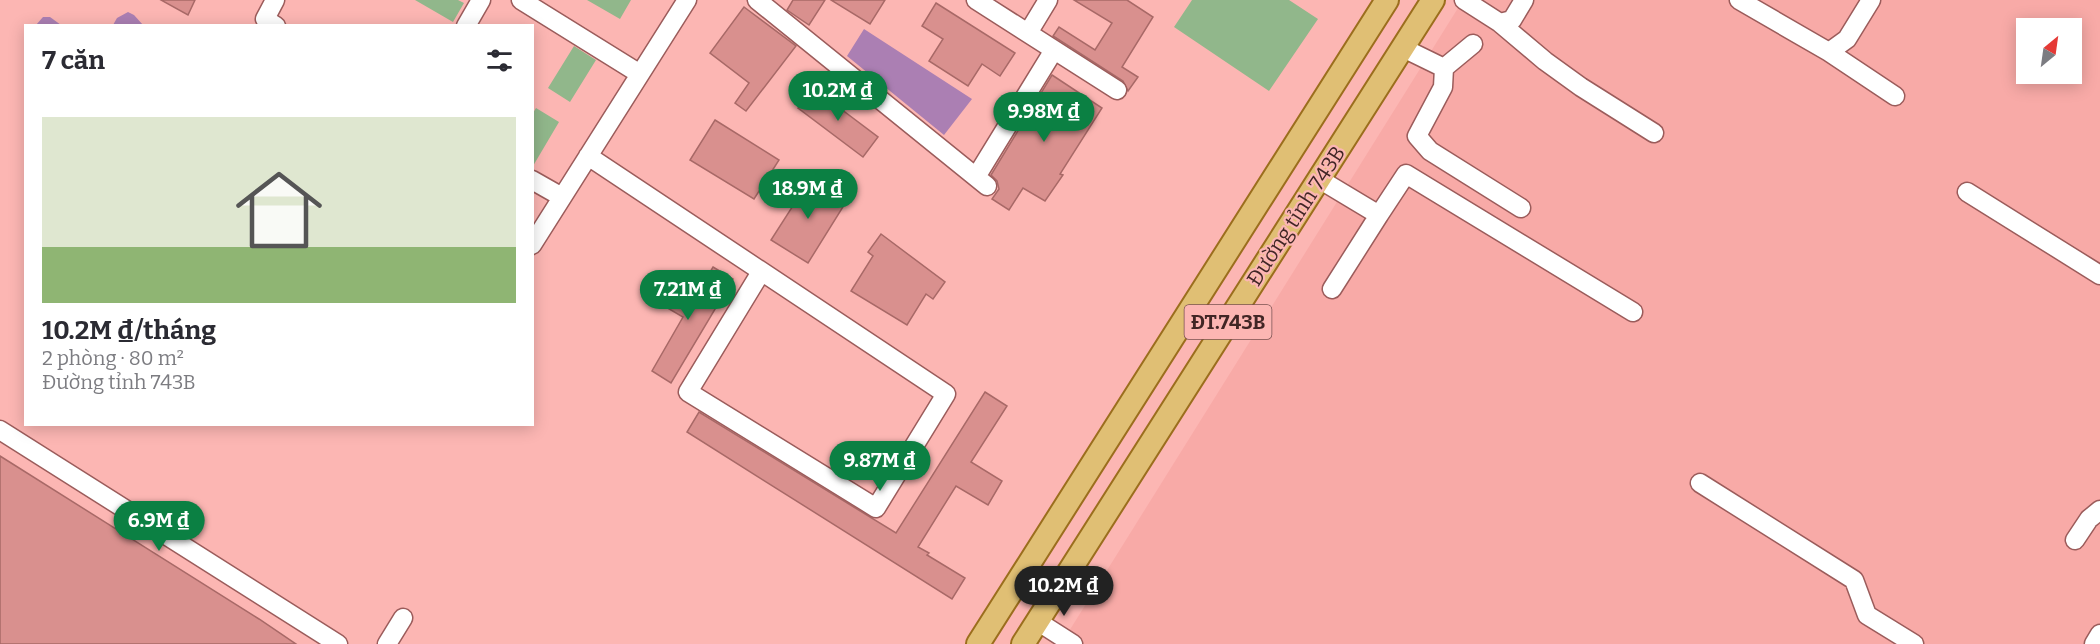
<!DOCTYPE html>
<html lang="vi">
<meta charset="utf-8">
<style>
body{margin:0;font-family:Bitter,serif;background:#f7f7f7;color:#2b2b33;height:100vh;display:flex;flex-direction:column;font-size:22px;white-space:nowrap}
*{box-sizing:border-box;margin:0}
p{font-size:20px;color:#7c7c81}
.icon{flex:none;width:33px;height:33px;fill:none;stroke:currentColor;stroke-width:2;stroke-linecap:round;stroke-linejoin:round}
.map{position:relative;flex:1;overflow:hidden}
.drawer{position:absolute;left:24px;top:24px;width:510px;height:402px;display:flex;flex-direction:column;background:#fff;border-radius:0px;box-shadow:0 3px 15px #0003}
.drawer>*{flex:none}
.needle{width:39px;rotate:29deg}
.buttons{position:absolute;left:2016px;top:18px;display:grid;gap:12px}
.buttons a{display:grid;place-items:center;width:66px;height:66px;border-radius:0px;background:#fff;box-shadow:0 3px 15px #0003;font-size:30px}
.price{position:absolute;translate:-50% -51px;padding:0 14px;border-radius:21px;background:#0b8043;color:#fff;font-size:20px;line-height:39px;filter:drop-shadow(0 2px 3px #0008)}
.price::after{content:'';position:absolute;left:50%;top:36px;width:18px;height:14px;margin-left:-9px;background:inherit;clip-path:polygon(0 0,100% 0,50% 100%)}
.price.current{background:#222;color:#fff}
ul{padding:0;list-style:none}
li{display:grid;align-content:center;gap:12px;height:318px;padding:0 18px}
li+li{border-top:2px solid #e1e1e2}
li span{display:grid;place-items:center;height:186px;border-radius:0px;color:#555}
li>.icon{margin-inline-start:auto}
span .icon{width:108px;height:108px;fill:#fffc;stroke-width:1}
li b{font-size:26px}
h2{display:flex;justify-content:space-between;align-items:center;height:72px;padding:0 18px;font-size:26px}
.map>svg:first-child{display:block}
.built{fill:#f8aaa7;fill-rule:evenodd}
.green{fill:#91b78b}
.water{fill:#ab7fb3}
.building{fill:#d9908e;stroke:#a86967;stroke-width:1.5}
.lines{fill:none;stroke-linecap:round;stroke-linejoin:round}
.minor-casing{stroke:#9b5c5b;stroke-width:21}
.major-casing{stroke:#9b6e1d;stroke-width:26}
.minor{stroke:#fff;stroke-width:18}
.major{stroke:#e0bf74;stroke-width:22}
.labels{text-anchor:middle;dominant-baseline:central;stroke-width:4.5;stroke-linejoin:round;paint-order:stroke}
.shield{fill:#fcb6b3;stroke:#795150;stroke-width:1.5}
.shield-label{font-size:20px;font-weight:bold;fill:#412625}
.street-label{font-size:21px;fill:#412625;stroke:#fcb6b3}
</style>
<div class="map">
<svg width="2100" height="644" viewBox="0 0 2100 644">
<rect width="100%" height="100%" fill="#fcb6b3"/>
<path class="built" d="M1463,0H2100V644H1061ZM2026,28H2072V74H2026Z"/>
<path class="green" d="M415,0H458L464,3L453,22Z
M587,0H631L620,19Z
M1192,0H1289L1318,19L1269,91L1174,27Z
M574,46L596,60L570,102L548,88Z
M536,108L559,122L533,166V113Z"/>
<path class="water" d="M128,12L134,15L143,25H113L117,18Z
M43,17H50L61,25H36Z
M864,29L972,99L944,135L847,56Z"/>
<path class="building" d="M161,0H195L188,15Z
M793,0H825L809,25L787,10Z
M831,0H885L870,24Z
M1074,0H1127L1153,17L1122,67L1138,77L1128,91L1123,81L1053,36L1059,27L1095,50L1112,23Z
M936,3L1015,53L1000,76L982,64L968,86L929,61L943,39L922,26Z
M744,7L796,46L746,111L735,103L749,83L710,53Z
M1052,75L1102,108L1060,174L1063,175L1045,201L1023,188L1009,210L992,199L999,189L997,181L991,175Z
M813,88L878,137L863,157L798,108Z
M715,120L779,160L754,199L690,160Z
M803,176L846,202L808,263L771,240L798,198L792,194Z
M881,234L945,282L933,299L926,294L907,325L851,291L873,256L868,252Z
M713,267L733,279L671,383L652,371L683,317L647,296L654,284L691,305Z
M985,392L1007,406L971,462L1002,481L988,505L956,486L918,547L929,553L927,555L965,578L952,599L687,432L699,412L896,533Z
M0,456L259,619L296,644H0Z"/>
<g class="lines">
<defs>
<path id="minor" d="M275,0L265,19L276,26
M521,0L640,74
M757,0L987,186
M976,0L1117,90
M1464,0L1500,23L1512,20L1524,0
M1739,0L1829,52L1847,39L1871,0
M1500,23L1545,61L1581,87L1654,133
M466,26L481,0
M1028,33L1048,0
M1403,48L1444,68L1443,87L1417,136L1430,151L1521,208
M1829,52L1895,96
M1444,68L1473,44
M588,156L946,394L876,508L688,392L761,272
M976,177L1054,50
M1319,179L1379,215L1406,174L1633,312
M532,180L562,197
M1967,192L2100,275
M532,245L687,0
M1332,289L1379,215
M0,430L338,644
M1700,483L1854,580L1867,615L1914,644
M2075,540L2089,519L2100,510
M1037,621L1073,644
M387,644L403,618
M2094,644L2100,634"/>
<path id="major" d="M978,644L1387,0
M1023,644L1433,0"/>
</defs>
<use href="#minor" class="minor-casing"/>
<use href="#major" class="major-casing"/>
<use href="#minor" class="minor"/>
<use href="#major" class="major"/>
</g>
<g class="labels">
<rect class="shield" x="1184.5" y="305" width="87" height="34" rx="4.5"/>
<g class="shield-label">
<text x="1228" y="322">ĐT.743B</text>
</g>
<g class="street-label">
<text transform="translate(1296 216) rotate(-57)">Đường tỉnh 743B</text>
</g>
</g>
</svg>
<div class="buttons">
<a><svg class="needle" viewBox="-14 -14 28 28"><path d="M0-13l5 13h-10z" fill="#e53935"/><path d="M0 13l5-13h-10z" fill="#7c7c81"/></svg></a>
</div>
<b class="price" style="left:838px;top:122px">10.2M ₫</b>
<b class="price" style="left:1044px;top:143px">9.98M ₫</b>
<b class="price" style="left:808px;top:220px">18.9M ₫</b>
<b class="price" style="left:688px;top:321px">7.21M ₫</b>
<b class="price" style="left:880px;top:492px">9.87M ₫</b>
<b class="price" style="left:159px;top:552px">6.9M ₫</b>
<b class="price current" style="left:1064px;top:617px">10.2M ₫</b>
<section class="drawer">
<h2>7 căn<svg class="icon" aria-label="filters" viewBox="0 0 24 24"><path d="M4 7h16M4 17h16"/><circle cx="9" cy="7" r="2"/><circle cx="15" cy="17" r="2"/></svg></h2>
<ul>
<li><span style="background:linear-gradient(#dfe7d0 70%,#8fb573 0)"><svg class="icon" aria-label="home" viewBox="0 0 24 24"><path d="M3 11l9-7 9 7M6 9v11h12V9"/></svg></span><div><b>10.2M ₫/tháng</b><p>2 phòng · 80 m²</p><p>Đường tỉnh 743B</p></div></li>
</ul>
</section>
</div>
